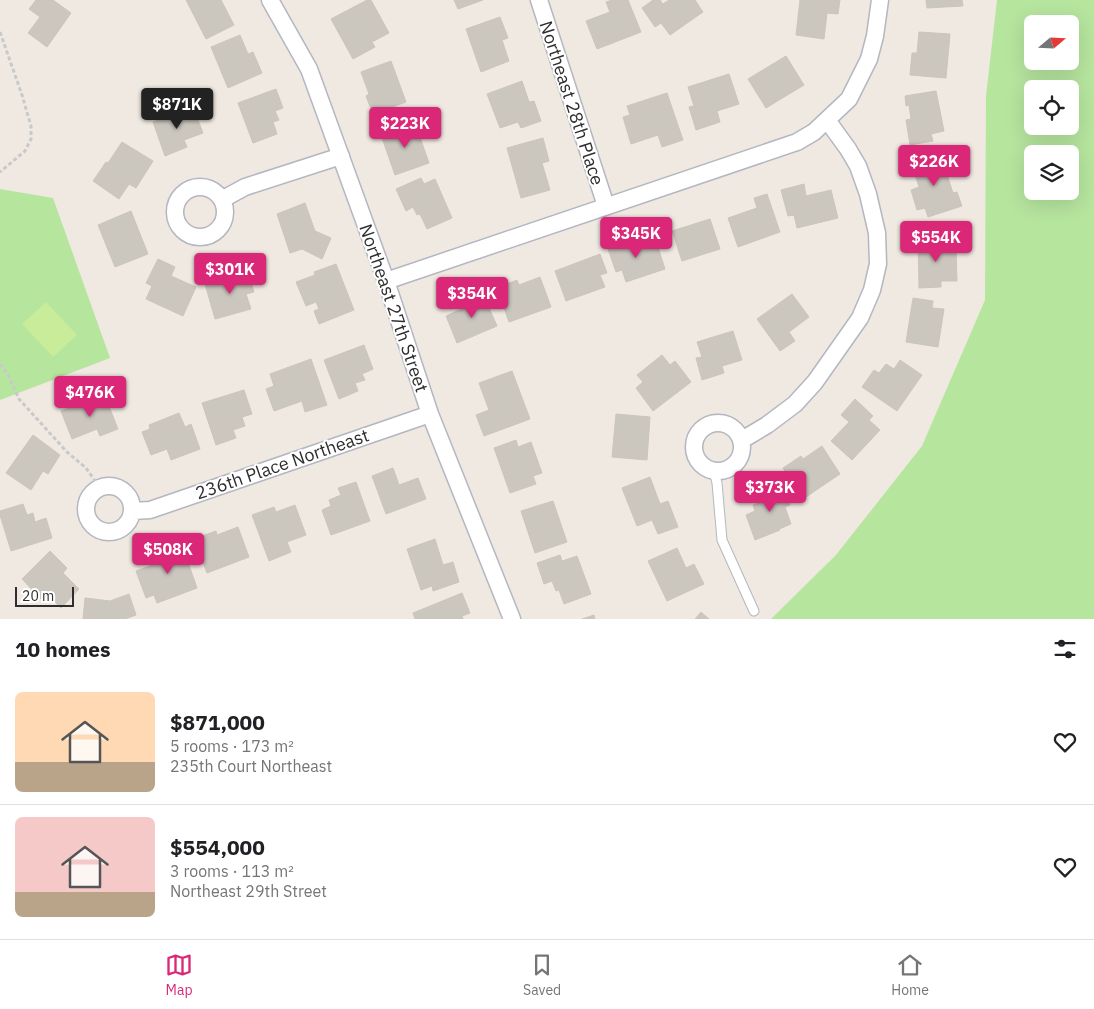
<!DOCTYPE html>
<meta charset="utf-8">
<style>
body{margin:0;font-family:"IBM Plex Sans",sans-serif;background:#f2f2f2;color:#202124;height:100vh;display:flex;flex-direction:column;font-size:19px;white-space:nowrap}
*{box-sizing:border-box;margin:0}
p{font-size:16px;color:#757577}
.icon{flex:none;width:28px;height:28px;fill:none;stroke:currentColor;stroke-width:2;stroke-linecap:round;stroke-linejoin:round}
.map{position:relative;height:619px;overflow:hidden}
.side{display:flex;flex-direction:column;background:#fff;flex:1}
.side>*{flex:none}
.needle{width:32px;rotate:71deg}
.buttons{position:absolute;left:1024px;top:15px;display:grid;gap:10px}
.buttons a{display:grid;place-items:center;width:55px;height:55px;border-radius:8px;background:#fff;box-shadow:0 5px 20px #0002;font-size:25px}
.scale{position:absolute;left:15px;bottom:12px;width:59px;box-sizing:border-box;padding-left:5px;border:2px solid #2e2e2e;border-top:0;font-size:14px;line-height:18px;white-space:nowrap;color:#2e2e2e;-webkit-text-stroke:4px #fff;paint-order:stroke}
.price{position:absolute;translate:-50% -42px;padding:0 11px;border-radius:5px;background:#db2777;color:#fff;font-size:16px;line-height:32px;filter:drop-shadow(0 1px 2px #0008)}
.price::after{content:'';position:absolute;left:50%;top:30px;width:15px;height:11px;margin-left:-8px;background:inherit;clip-path:polygon(0 0,100% 0,50% 100%)}
.price.current{background:#222;color:#fff}
ul{padding:0;list-style:none}
li{display:flex;align-items:center;gap:15px;height:125px;padding:0 15px}
li+li{border-top:1px solid #e0e0e0}
li span{display:grid;place-items:center;flex:none;width:140px;height:100px;border-radius:8px;color:#555}
li>.icon{margin-inline-start:auto}
span .icon{width:60px;height:60px;fill:#fffc;stroke-width:1}
li b{font-size:21px}
h2{display:flex;justify-content:space-between;align-items:center;height:60px;padding:0 15px;font-size:21px}
.tab-bar{display:flex;justify-content:space-around;align-items:center;height:70px;border-top:1px solid #e0e0e0;background:#fff;font-size:14px;color:#757577}
.tab-bar a{display:grid;justify-items:center;gap:2px}
.tab-bar .current{color:#db2777}
.map>svg:first-child{display:block}
.green{fill:#b6e59e;fill-rule:evenodd}
.pitch{fill:#c9ec9a}
.building{fill:#cbc7bf;stroke:#cbc5ba}
.lines{fill:none;stroke-linecap:round;stroke-linejoin:round}
.lane-casing{stroke:#b4b7c1;stroke-width:11}
.street-casing{stroke:#b4b7c1;stroke-width:19}
.path{stroke:#c9c9c9;stroke-width:3;stroke-dasharray:4 2.5;stroke-linecap:butt}
.lane{stroke:#fff;stroke-width:9}
.street{stroke:#fff;stroke-width:16}
.labels{text-anchor:middle;dominant-baseline:central;stroke-width:4;stroke-linejoin:round;paint-order:stroke}
.street-label{font-size:18px;fill:#2e2e2e;stroke:#fff}
</style>
<div class="map">
<svg width="1094" height="619" viewBox="0 0 1094 619">
<rect width="100%" height="100%" fill="#efe9e1"/>
<path class="green" d="M997,0H1094V619H771L836,555L922,446L985,300L986,96ZM1032,24H1070V61H1032ZM1032,89H1070V126H1032ZM1032,154H1070V191H1032Z
M0,189L53,198L110,358L0,400Z"/>
<path class="pitch" d="M46,302L77,335L53,357L22,324Z"/>
<path class="building" d="M36,0H53L71,13L47,47L28,33L40,17L29,9Z
M186,0H221L234,25L206,39Z
M367,0H371L389,33L372,42L375,47L353,59L331,19Z
M454,0H483L458,9Z
M612,0H628L641,32L597,49L586,21L610,12L606,2Z
M653,0H660L663,4L669,0H695L703,12L670,35L661,23L655,27L642,8Z
M800,0H840L838,14L827,13L824,39L796,35Z
M926,0H962L963,6L927,8Z
M500,17L508,38L502,40L509,61L481,72L466,29Z
M919,32L950,34L946,78L910,75L912,53H917Z
M240,35L248,54L253,52L262,73L228,88L211,47Z
M786,56L804,85L766,108L748,79Z
M391,61L406,102L373,114L366,96L369,94L361,72Z
M729,74L739,104L717,111L720,122L696,130L689,107L694,106L688,87Z
M522,81L529,102L534,101L541,121L521,128L518,122L500,128L487,94Z
M276,89L283,108L275,111L279,120L273,122L277,134L253,143L238,103Z
M936,91L944,131L931,134L933,141L910,145L906,120L911,119L909,105L906,106L905,96Z
M667,93L683,140L662,147L658,135L631,144L623,117L630,115L627,106Z
M193,107L203,133L184,140L187,147L165,156L153,122Z
M415,123L429,163L395,175L381,135Z
M543,138L549,161L542,163L550,190L521,198L507,148Z
M122,142L153,161L136,188L129,184L119,199L93,181L106,162L108,163Z
M940,153L953,193L957,192L962,206L928,217L925,208L917,210L911,190L919,187L911,162Z
M421,178L424,184L435,179L452,218L427,229L420,214L417,215L413,207L406,211L396,189Z
M804,184L806,196L831,190L838,218L797,228L794,215L788,216L781,190Z
M767,194L780,232L738,247L728,218L757,208L754,198Z
M305,203L315,231L331,238L322,259L302,249L290,253L277,214Z
M131,211L148,254L115,267L98,225Z
M710,219L720,249L682,261L672,231Z
M630,239L633,248L656,241L665,269L626,282L622,270L616,272L607,246Z
M947,239V249H956L957,281H941V287L919,288L918,240Z
M600,254L607,273L600,275L605,287L566,301L555,271Z
M158,259L175,267L171,276L196,287L183,316L146,299L152,286L146,283Z
M336,264L354,310L319,324L314,311L319,309L316,302L306,306L296,282L315,275L314,272Z
M247,271L254,292L246,294L251,309L215,319L205,284Z
M540,277L551,307L509,322L497,288L517,280L519,285Z
M483,294L497,326L457,343L446,316L464,308L462,302Z
M792,294L809,317L789,332L795,341L780,351L757,319Z
M913,298L933,301L932,308L944,309L938,347L906,342Z
M733,331L742,360L722,366L724,373L702,380L696,358L702,357L697,342Z
M364,345L373,369L362,374L365,380L355,383L358,391L339,399L324,360Z
M662,355L670,365L675,361L691,382L653,411L636,388L643,382L637,375Z
M311,359L327,405L305,412L302,401L274,411L266,389L274,386L270,374Z
M900,360L922,375L897,411L862,387L874,370L879,373L886,364L894,369Z
M512,371L530,419L484,436L476,415L489,410L479,383Z
M244,390L252,414L242,417L245,426L233,430L236,438L216,445L202,403Z
M104,394L118,429L100,436L97,429L72,439L61,411Z
M855,399L873,416L869,420L880,430L852,460L831,441L849,422L841,415Z
M179,413L185,427L191,424L200,449L171,460L167,449L151,455L142,432L150,429L149,425Z
M616,414L650,417L647,460L612,457Z
M33,435L60,455L48,474L43,471L31,490L6,473Z
M516,440L518,447L531,442L542,473L533,476L536,484L510,493L494,448Z
M822,446L840,474L803,499L783,468L801,456L803,459Z
M393,468L399,485L418,478L426,499L386,514L372,476Z
M650,477L660,504L668,501L678,527L658,534L652,520L637,526L622,488Z
M356,482L370,521L331,535L322,510L331,506L329,500L341,495L338,488Z
M782,484L790,505L785,507L791,524L779,529L780,530L755,540L746,515L755,511L753,505L764,501L760,492Z
M553,501L567,542L535,553L521,511Z
M23,504L27,515L33,513L35,522L46,518L52,538L11,551L0,515V511Z
M295,505L306,535L287,542L291,552L269,561L252,515L274,507L276,512Z
M238,527L249,557L207,573L194,539L216,531L217,535Z
M435,539L443,565L453,562L459,582L433,591L432,586L421,590L407,549Z
M181,542L197,588L157,603L154,595L146,598L136,571L164,561L160,549Z
M677,548L686,568L694,564L704,584L667,601L648,561Z
M50,551L67,568L63,573L79,589L61,608L46,593L41,599L22,579Z
M560,555L562,561L577,556L591,594L564,604L559,590L556,591L552,581L544,584L537,563Z
M462,593L470,613L462,616L463,619H415L413,613Z
M129,594L136,615L125,619H83L85,598L110,601Z
M701,612L709,619H695Z
M594,615L595,619H582Z"/>
<g class="lines">
<defs>
<path id="lane" d="M714,471L717,483L722,540L754,611"/>
<path id="street" d="M270,0L309,69L386,281L430,414L512,619
M539,0L606,206
M175 212a25 25 0 1 1 50 0a25 25 0 1 1-50 0Z
M223,199L245,187L341,156
M386,281L797,142L814,132L849,99L869,59L875,36L880,0
M694 447a24 24 0 1 1 48 0a24 24 0 1 1-48 0Z
M741,439L747,437L767,425L795,404L815,382L860,318L872,290L878,264L877,233L868,194L858,166L848,149L827,120
M86 509a23 23 0 1 1 46 0a23 23 0 1 1-46 0Z
M133,511L150,510L430,414"/>
</defs>
<use href="#lane" class="lane-casing"/>
<use href="#street" class="street-casing"/>
<path class="path" d="M0,32L22,95L31,126V139L25,151L0,172
M0,364L8,375L19,399L67,452L86,468L100,488"/>
<use href="#lane" class="lane"/>
<use href="#street" class="street"/>
</g>
<g class="labels">
<g class="street-label">
<text transform="translate(572 103) rotate(72)">Northeast 28th Place</text>
<text transform="translate(394 308) rotate(71)">Northeast 27th Street</text>
<text transform="translate(282 464) rotate(-19)">236th Place Northeast</text>
</g>
</g>
</svg>
<div class="buttons">
<a><svg class="needle" viewBox="-14 -14 28 28"><path d="M0-13l5 13h-10z" fill="#e53935"/><path d="M0 13l5-13h-10z" fill="#757577"/></svg></a>
<a><svg class="icon" aria-label="locate" viewBox="0 0 24 24"><circle cx="12" cy="12" r="6"/><path d="M12 2v4M12 18v4M2 12h4M18 12h4"/></svg></a>
<a><svg class="icon" aria-label="layers" viewBox="0 0 24 24"><path d="M12 4l9 5-9 5-9-5zM3 14l9 5 9-5"/></svg></a>
</div>
<div class="scale">20 m</div>
<b class="price current" style="left:177px;top:130px">$871K</b>
<b class="price" style="left:405px;top:149px">$223K</b>
<b class="price" style="left:934px;top:187px">$226K</b>
<b class="price" style="left:636px;top:259px">$345K</b>
<b class="price" style="left:936px;top:263px">$554K</b>
<b class="price" style="left:230px;top:295px">$301K</b>
<b class="price" style="left:472px;top:319px">$354K</b>
<b class="price" style="left:90px;top:418px">$476K</b>
<b class="price" style="left:770px;top:513px">$373K</b>
<b class="price" style="left:168px;top:575px">$508K</b>
</div>
<section class="side">
<h2>10 homes<svg class="icon" aria-label="filters" viewBox="0 0 24 24"><path d="M4 7h16M4 17h16"/><circle cx="9" cy="7" r="2"/><circle cx="15" cy="17" r="2"/></svg></h2>
<ul>
<li><span style="background:linear-gradient(#ffd9b3 70%,#b9a48a 0)"><svg class="icon" aria-label="home" viewBox="0 0 24 24"><path d="M3 11l9-7 9 7M6 9v11h12V9"/></svg></span><div><b>$871,000</b><p>5 rooms · 173 m²</p><p>235th Court Northeast</p></div><svg class="icon" aria-label="heart" viewBox="0 0 24 24"><path d="M12 20l-8-8c-3-5 5-10 8-4 3-6 11-1 8 4z"/></svg></li>
<li><span style="background:linear-gradient(#f6c9c9 75%,#b9a48a 0)"><svg class="icon" aria-label="home" viewBox="0 0 24 24"><path d="M3 11l9-7 9 7M6 9v11h12V9"/></svg></span><div><b>$554,000</b><p>3 rooms · 113 m²</p><p>Northeast 29th Street</p></div><svg class="icon" aria-label="heart" viewBox="0 0 24 24"><path d="M12 20l-8-8c-3-5 5-10 8-4 3-6 11-1 8 4z"/></svg></li>
</ul>
</section>
<nav class="tab-bar">
<a class="current"><svg class="icon" aria-label="map" viewBox="0 0 24 24"><path d="M3 6l6-2 6 2 6-2v14l-6 2-6-2-6 2zM9 4v14M15 6v14"/></svg>Map</a>
<a><svg class="icon" aria-label="saved" viewBox="0 0 24 24"><path d="M7 4h10v16l-5-4-5 4z"/></svg>Saved</a>
<a><svg class="icon" aria-label="home" viewBox="0 0 24 24"><path d="M3 11l9-7 9 7M6 9v11h12V9"/></svg>Home</a>
</nav>
